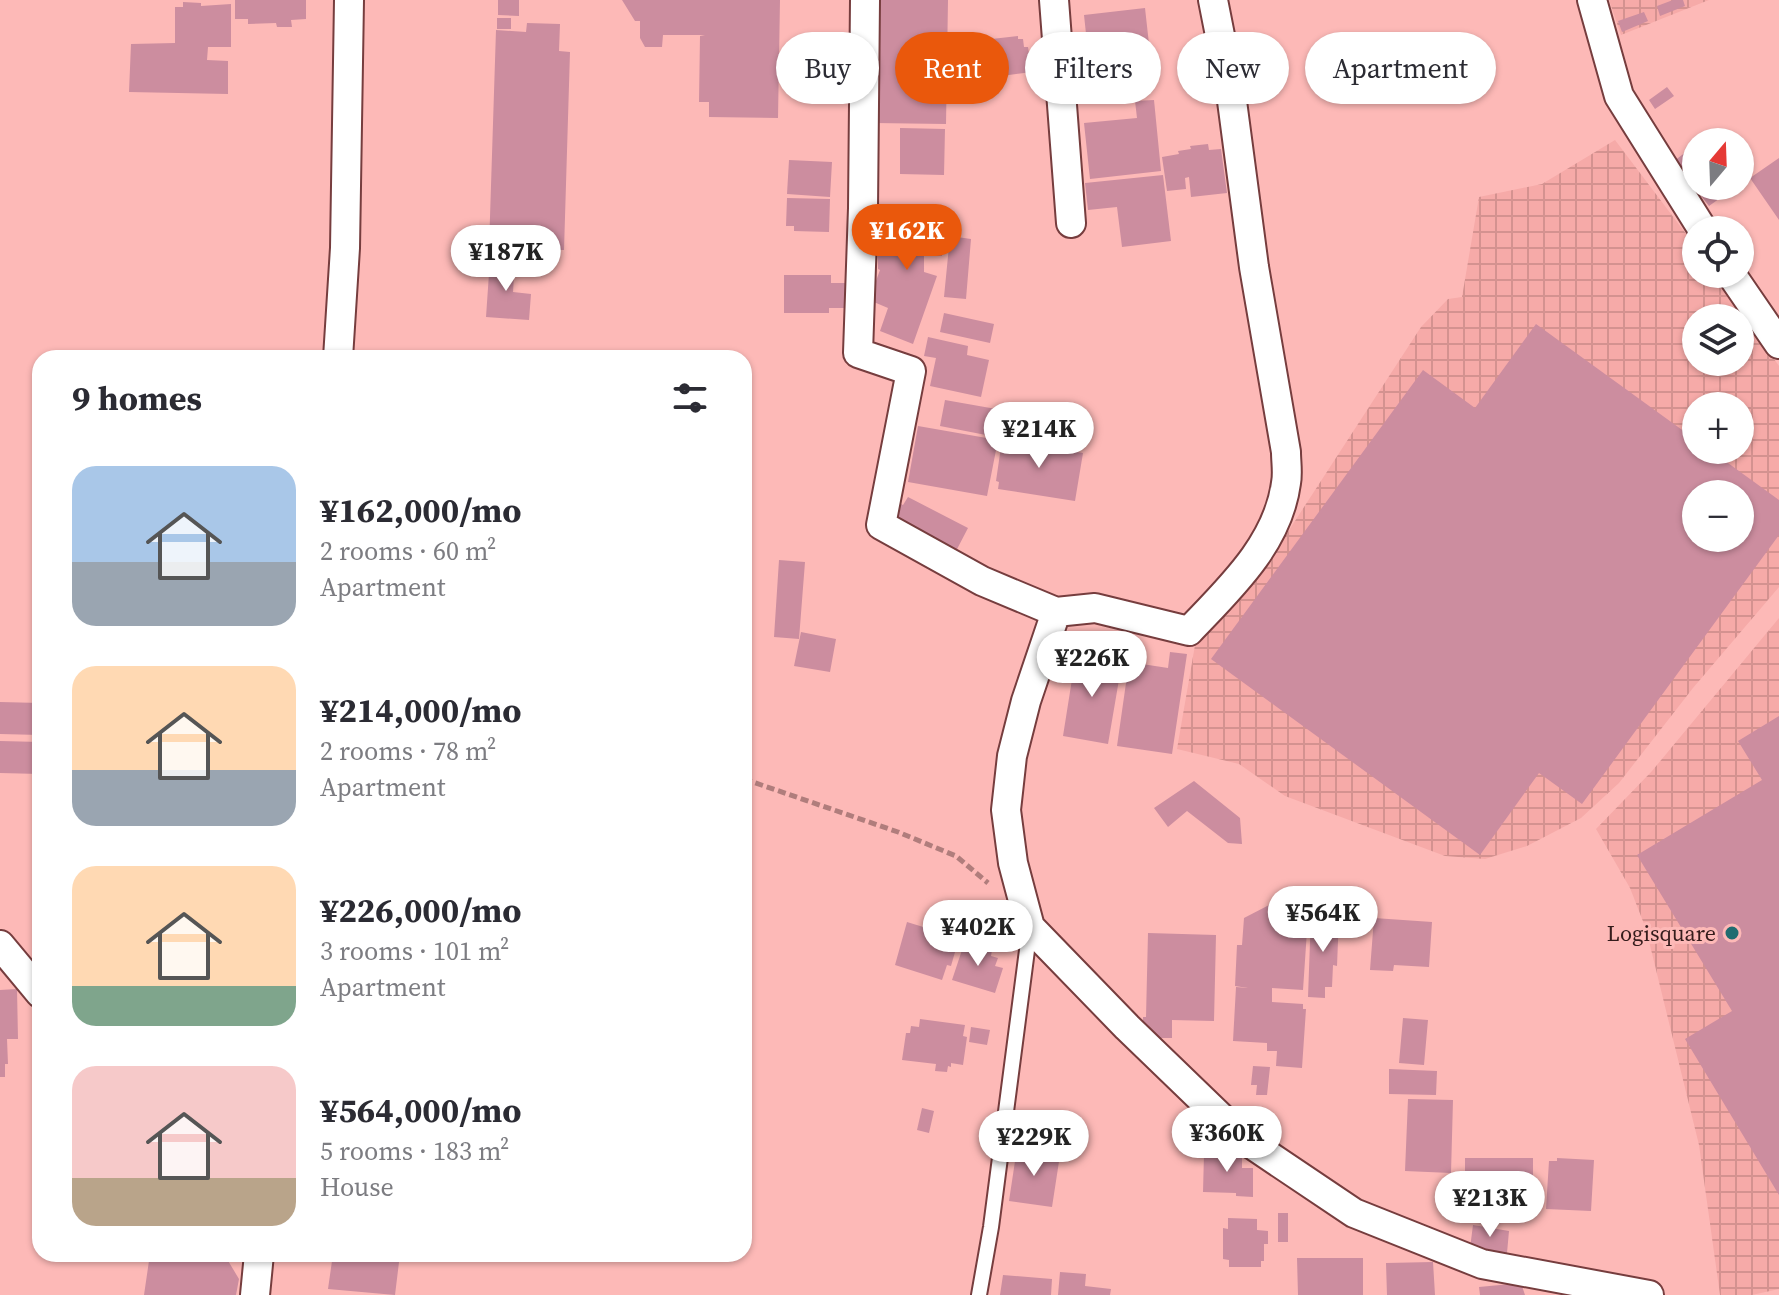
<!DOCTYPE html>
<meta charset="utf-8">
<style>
body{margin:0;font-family:"Source Serif 4",serif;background:#f7f7f7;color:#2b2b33;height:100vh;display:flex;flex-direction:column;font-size:30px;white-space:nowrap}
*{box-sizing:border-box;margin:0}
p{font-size:26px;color:#7c7c81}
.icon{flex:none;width:44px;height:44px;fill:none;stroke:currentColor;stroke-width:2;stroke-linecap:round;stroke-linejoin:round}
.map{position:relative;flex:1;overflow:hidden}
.sheet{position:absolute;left:32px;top:350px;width:720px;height:912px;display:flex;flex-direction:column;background:#fff;border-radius:24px;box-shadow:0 2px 6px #0004}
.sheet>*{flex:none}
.banner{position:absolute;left:776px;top:32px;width:760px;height:72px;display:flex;gap:16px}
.needle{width:52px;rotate:19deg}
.buttons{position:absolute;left:1682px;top:128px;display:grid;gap:16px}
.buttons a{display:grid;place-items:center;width:72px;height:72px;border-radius:50%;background:#fff;box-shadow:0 2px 6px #0004;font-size:40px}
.price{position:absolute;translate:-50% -68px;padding:0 18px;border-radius:28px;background:#fff;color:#222;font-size:26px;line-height:52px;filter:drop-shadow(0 2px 4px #0008)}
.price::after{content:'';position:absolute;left:50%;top:48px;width:24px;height:18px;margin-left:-12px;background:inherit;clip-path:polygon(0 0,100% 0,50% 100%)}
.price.on{background:#ea580c;color:#fff}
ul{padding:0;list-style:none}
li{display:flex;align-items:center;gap:24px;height:200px;padding:0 40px}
li span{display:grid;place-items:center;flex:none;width:224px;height:160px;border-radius:24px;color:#555}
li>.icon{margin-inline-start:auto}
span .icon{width:96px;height:96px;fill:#fffc;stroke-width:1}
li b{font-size:34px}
h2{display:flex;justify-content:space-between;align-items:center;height:96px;padding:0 40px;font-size:34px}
.tag{padding:0 28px;border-radius:36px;background:#fff;box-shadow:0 2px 6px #0004;font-size:28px;line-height:72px}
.tag.on{background:#ea580c;color:#fff}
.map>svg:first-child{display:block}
.industrial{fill:url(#industrial-grid);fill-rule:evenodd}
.building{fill:#cc8d9f;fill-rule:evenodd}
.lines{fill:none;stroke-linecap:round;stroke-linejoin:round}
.service-casing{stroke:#763d3e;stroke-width:18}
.minor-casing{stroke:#763d3e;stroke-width:32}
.path{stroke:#b07d7c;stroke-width:5;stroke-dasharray:8 4;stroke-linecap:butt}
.service{stroke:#fff;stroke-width:14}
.minor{stroke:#fff;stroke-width:28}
.poi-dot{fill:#206c70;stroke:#fdb9b7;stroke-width:3}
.labels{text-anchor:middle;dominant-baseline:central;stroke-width:6;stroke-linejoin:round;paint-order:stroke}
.poi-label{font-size:22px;fill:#351c1c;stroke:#fdb9b7;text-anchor:end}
</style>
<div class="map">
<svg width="1779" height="1295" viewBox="0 0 1779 1295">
<defs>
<pattern id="industrial-grid" width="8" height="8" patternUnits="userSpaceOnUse" patternTransform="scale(2)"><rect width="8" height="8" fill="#f6aaa8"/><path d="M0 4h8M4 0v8" fill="none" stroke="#d49290"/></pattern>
</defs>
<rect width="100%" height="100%" fill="#fdb9b7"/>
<path class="industrial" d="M1609,0H1709L1621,35Z
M1615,140L1696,247V274H1715L1779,366V587L1693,688L1619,783L1581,818L1527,846L1485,859L1445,856L1285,796L1239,764L1177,749L1195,645L1254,584L1421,327L1448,299L1462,297L1479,197L1542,184ZM1696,318H1740V362H1696ZM1696,406H1740V450H1696ZM1696,494H1740V538H1696Z
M1779,618V1289L1752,1295H1720L1699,1145L1646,929L1630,888L1596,829L1652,771Z"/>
<path class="building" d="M235,0H306V19L291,20L292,27H277L276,23L248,24V19H235Z
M498,0H519V16L498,15Z
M622,0H780L778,118L709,117V102H699L700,36L705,35H663L662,47H645L640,38V21H635Z
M876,0H948L946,124L874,123Z
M1673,0H1683L1685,6L1660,16L1657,6Z
M183,2L201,3V6L231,4V47H208L207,60L228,61V94L129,92L131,44L175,43V7H183Z
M1145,8L1149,44L1105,49L1104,41L1087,43L1084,15Z
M1644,12L1648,21L1622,32L1618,21Z
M497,18H511V29H497Z
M527,23L560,24L559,51L570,52L564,250H551V254H535V250L489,248L496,30L526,32Z
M1018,36V39H1023L1024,47H1028L1032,72L979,79L974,41Z
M1147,50L1150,75H1145L1146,83L1128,85L1127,77L1115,79L1111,54Z
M1098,54L1100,74L1074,77L1072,57Z
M1667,87L1674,96L1655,109L1649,100Z
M1154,100L1161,171L1090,179L1084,123L1137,118L1135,101Z
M900,128L945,129L944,175L900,174Z
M1208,144L1209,150L1221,149L1227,193L1191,197L1189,177L1185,178L1186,189L1167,191L1162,157L1179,154L1178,151L1191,149L1190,146Z
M1690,149L1696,157V186H1737L1709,206L1674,161Z
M1779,158V220L1750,178Z
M789,160L832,162L830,197L787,194Z
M1163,175L1171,241L1122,247L1117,207L1088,210L1085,183Z
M787,198L830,199L829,232L794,231V226H786Z
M900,213H942V256H924V272L937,276L913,344L880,331L888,308L869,300L880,270L878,269V242H884V223H900Z
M950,236L971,239L966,299L944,297Z
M490,259L515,260L513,292L531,294L529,320L486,317Z
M784,275H831V283H845V308H829V313H784Z
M944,313L994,324L990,343L940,332Z
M1536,324L1696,440V450H1710L1779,500V535L1582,804L1539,773L1480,855L1211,659L1423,370L1475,408ZM1696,494H1740V538H1696Z
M928,337L968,346L967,355L989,360L981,397L930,386L936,358L924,356Z
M945,400L996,409L991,436L940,426Z
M918,426L998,440L987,496L908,482Z
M1002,440L1083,453L1075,501L998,489L999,482L996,481Z
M908,497L968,528L955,553L888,519L897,502L903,505Z
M779,560L805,562L799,639L774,637Z
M801,632L836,639L830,672L794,666Z
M1170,652L1187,654L1172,754L1117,746L1129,662L1168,668Z
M1076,654L1122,662L1108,744L1063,736Z
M0,702L40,703V735L0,734Z
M1779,716V1195L1685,1039L1732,1011L1637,855L1762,780L1738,741Z
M0,741L40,742V774L0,773Z
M1194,781L1240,818L1242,844L1228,843L1187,811L1168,827L1154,808Z
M1281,899L1309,901L1303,990L1272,988V1002L1303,1004V1009H1306L1302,1068L1276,1066L1277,1051H1267V1043L1233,1041L1236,987L1248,988L1235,986L1237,945H1242L1244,918Z
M1311,915L1339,916L1337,966L1333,965L1332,987H1325V998L1308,997Z
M1374,918L1432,922L1429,967L1394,965L1393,971L1370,970Z
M907,922L959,938L951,966L947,965L942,980L895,965Z
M1148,933L1216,935L1214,1021L1172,1020V1038H1150L1143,1030V1017H1146Z
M965,941L992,950L991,956L998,958L995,966L1003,968L995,993L952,980Z
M17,989L18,1039H7L8,1064H5V1077H0V990Z
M1403,1018L1428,1020L1424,1065L1399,1063Z
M920,1019L965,1025L963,1036L967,1037L963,1065L951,1063V1067L948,1066L947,1072L935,1071L936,1064L902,1060L906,1033H910L911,1026L919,1027Z
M971,1027L990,1030L987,1045L969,1042Z
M1253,1066L1270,1067L1267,1095H1256L1257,1085H1251Z
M1389,1069L1437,1071L1436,1095L1389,1094Z
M1408,1099L1453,1100L1451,1173L1405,1171Z
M922,1108L934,1111L929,1133L917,1130Z
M1017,1148L1060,1155L1052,1207L1009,1201Z
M1218,1151H1242V1168H1253V1197L1236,1196V1193L1203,1192L1204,1154L1217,1155Z
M1465,1158H1533V1198H1515V1202L1465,1201Z
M1557,1158L1594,1160L1591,1211L1546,1209L1549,1161H1557Z
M1278,1213H1288V1242H1278Z
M1228,1218L1257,1219V1230L1268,1231V1244H1264V1261H1261V1267H1229V1260L1223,1259V1228L1228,1229Z
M1473,1225L1509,1231L1507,1253L1470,1248Z
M150,1254H224L239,1279L236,1295H144Z
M333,1254H400L395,1295L328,1289Z
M1297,1258H1363V1295H1298Z
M1433,1262L1435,1295H1387L1386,1263Z
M1060,1272L1086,1274L1085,1286L1111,1289L1110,1295H1058Z
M1003,1275L1052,1279L1051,1295H1000Z
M1521,1283L1525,1295H1480L1479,1287Z"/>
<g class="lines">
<defs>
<path id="service" d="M979,1295L991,1227L1030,927"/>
<path id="minor" d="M865,0L863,208L858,353L911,371L881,525L982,581L1056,612L1095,608L1189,631C1229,589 1278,544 1286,483C1288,473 1286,462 1286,452L1254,267L1230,86L1213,0
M1054,0L1071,223
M1592,0L1619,96L1703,230
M1731,274L1779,344
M338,358L345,248L349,0
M1056,612L1026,701L1012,756L1006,810L1013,863L1030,927L1127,1027L1241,1137L1354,1213L1482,1264L1649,1295
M0,945L40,993
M255,1295L259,1254"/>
</defs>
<use href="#service" class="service-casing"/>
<use href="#minor" class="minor-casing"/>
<path class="path" d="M744,779L898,832L956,856L988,883"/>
<use href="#service" class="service"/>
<use href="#minor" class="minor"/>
</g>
<circle class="poi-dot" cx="1732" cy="933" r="8"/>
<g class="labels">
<g class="poi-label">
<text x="1716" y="933">Logisquare</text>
</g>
</g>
</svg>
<div class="buttons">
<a><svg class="needle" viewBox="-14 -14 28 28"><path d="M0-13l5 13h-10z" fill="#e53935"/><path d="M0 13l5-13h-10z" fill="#7c7c81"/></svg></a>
<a><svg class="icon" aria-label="locate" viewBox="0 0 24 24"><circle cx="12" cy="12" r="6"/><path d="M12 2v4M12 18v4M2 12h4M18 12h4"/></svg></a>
<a><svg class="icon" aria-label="layers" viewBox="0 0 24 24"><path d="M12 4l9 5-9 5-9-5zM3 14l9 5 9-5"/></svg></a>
<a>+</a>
<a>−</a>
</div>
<b class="price on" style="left:907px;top:272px">¥162K</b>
<b class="price" style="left:506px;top:293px">¥187K</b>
<b class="price" style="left:1039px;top:470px">¥214K</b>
<b class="price" style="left:1092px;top:699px">¥226K</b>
<b class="price" style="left:1323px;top:954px">¥564K</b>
<b class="price" style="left:978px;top:968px">¥402K</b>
<b class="price" style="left:1227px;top:1174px">¥360K</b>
<b class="price" style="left:1034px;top:1178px">¥229K</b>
<b class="price" style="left:1490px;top:1239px">¥213K</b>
<div class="banner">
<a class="tag">Buy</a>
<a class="tag on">Rent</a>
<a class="tag">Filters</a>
<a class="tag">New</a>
<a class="tag">Apartment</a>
</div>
<section class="sheet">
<h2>9 homes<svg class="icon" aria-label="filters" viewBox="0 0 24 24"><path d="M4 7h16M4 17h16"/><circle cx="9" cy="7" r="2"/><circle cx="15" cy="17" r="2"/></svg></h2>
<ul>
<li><span style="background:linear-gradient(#a9c7e8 60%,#9aa5b1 0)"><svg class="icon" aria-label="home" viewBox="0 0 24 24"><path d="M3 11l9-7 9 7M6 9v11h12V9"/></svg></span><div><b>¥162,000/mo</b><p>2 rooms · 60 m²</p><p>Apartment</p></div></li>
<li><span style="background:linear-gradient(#ffd9b3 65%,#9aa5b1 0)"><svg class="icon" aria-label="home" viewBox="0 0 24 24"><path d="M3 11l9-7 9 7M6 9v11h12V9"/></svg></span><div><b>¥214,000/mo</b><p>2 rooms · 78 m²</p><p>Apartment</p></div></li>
<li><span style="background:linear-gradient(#ffd9b3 75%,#7fa58c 0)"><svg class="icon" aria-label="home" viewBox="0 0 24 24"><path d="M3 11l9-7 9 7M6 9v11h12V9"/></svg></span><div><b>¥226,000/mo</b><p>3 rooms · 101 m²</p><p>Apartment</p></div></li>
<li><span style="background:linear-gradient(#f6c9c9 70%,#b9a48a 0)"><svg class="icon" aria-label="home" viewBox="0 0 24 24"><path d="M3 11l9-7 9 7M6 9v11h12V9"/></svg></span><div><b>¥564,000/mo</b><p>5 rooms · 183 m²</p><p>House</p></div></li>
</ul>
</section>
</div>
